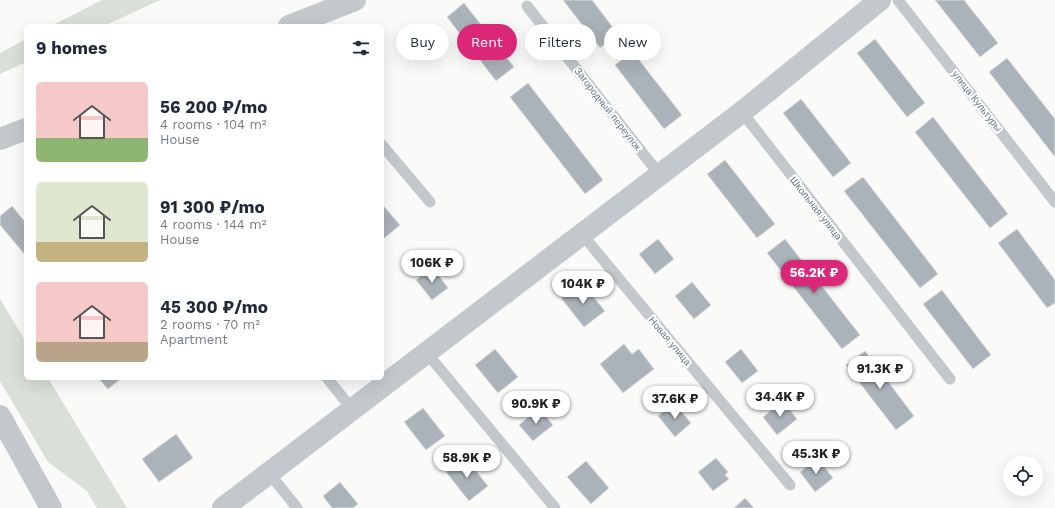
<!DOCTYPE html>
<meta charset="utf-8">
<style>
body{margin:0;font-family:"Work Sans",sans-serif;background:#f6f6f7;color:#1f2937;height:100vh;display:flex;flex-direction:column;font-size:15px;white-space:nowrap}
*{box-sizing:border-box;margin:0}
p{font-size:13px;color:#747a83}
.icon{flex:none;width:22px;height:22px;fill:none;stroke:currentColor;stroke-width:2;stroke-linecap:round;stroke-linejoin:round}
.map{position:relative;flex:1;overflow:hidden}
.details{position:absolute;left:24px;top:24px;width:360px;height:356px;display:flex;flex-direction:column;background:#fff;border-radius:6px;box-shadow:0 4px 16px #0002}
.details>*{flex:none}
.banner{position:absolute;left:396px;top:24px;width:380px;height:36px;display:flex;gap:8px}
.fabs{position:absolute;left:1003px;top:456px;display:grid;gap:8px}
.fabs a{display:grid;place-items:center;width:40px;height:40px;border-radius:50%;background:#fff;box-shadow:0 4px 16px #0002;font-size:20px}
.price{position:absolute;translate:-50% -34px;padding:0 9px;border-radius:14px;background:#fff;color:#222;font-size:13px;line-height:26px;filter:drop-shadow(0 1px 2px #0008)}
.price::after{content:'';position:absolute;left:50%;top:24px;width:12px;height:9px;margin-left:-6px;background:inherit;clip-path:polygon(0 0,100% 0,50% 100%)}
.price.current{background:#db2777;color:#fff}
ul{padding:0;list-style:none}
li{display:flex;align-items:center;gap:12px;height:100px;padding:0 12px}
li span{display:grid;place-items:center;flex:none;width:112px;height:80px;border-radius:6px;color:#555}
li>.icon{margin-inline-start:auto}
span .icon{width:48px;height:48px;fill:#fffc;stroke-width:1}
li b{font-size:17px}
h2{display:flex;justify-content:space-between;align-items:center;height:48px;padding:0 12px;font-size:17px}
.tag{padding:0 14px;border-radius:18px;background:#fff;box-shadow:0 4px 16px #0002;font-size:14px;line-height:36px}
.tag.current{background:#db2777;color:#fff}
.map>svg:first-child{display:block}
.green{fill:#dadfd7}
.building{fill:#aab3b9;stroke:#dcdcda}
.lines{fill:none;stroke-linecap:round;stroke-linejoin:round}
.service{stroke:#c3c8cc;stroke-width:11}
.minor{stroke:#c3c8cc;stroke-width:22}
.labels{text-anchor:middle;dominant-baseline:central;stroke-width:4;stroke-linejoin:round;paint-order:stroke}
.street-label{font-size:10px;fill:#657683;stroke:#fff}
</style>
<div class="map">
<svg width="1055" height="508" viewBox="0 0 1055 508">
<rect width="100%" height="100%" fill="#fafaf8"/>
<path class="green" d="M102,0H160L104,26H51Z
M26,39V62L0,74V53Z
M0,299L26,342V378H48L127,508H97L87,491L48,462L0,381Z"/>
<path class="building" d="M563,0H592L618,34L600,48Z
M935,0H964L998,43L980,57Z
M464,3L514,67L496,81L447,17Z
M875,39L925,103L907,117L857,53Z
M632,51L682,115L664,129L615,65Z
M1007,58L1055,119V157L989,72Z
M528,83L603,180L585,194L510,97Z
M801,99L851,163L833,177L783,113Z
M933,117L1008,214L990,228L915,132Z
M725,160L775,224L757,238L707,174Z
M863,177L938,274L920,288L844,191Z
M382,204L400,225L382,240Z
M12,206L26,223V256L0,225V216Z
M1017,229L1055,280V303L1047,308L998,243Z
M658,239L674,259L655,274L639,254Z
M785,239L860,335L842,349L767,253Z
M432,267L448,288L432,300L416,280Z
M581,282L605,311L584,327L561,298Z
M692,282L711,305L694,319L675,296Z
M942,290L991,355L973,369L923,304Z
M624,344L632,354L639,349L654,369L623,393L600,364Z
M495,349L518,377L498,393L475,365Z
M741,349L758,371L742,383L725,362Z
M865,351L914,416L896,430L846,365Z
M98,378H122L108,389Z
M783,401L797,419L777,435L763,417Z
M674,403L691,423L675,437L658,416Z
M423,408L445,436L426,450L404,422Z
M539,408L553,425L533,441L519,425Z
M176,434L193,458L159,482L142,459Z
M464,456L488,486L469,501L446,472Z
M716,458L728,472L725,475L729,479L713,491L698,472Z
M818,459L833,478L815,492L800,472Z
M586,461L609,488L591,504L567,477Z
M340,482L358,504L353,508H332L323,496Z
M745,498L754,508H734Z"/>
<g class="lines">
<path class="service" d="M898,0L1055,202
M527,6L659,174
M742,112L950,379
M382,145L430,202
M581,233L790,485
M426,352L555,508
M327,378L352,409
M269,473L297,508"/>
<path class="minor" d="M289,26L355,0
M0,139L26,129
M0,416L51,508
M223,508L742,112L880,0"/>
</g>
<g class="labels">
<g class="street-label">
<text transform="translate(977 101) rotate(52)">улица Культуры</text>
<text transform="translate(608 109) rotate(52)">Загородный переулок</text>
<text transform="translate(816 208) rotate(52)">Школьная улица</text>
<text transform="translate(670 341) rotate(50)">Новая улица</text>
</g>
</g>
</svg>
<div class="fabs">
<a><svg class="icon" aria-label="locate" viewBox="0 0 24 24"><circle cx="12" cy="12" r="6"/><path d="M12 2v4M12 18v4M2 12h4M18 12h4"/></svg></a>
</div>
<b class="price" style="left:432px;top:284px">106K ₽</b>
<b class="price current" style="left:814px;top:294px">56.2K ₽</b>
<b class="price" style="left:583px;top:305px">104K ₽</b>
<b class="price" style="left:880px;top:390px">91.3K ₽</b>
<b class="price" style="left:780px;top:418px">34.4K ₽</b>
<b class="price" style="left:675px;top:420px">37.6K ₽</b>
<b class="price" style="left:536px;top:425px">90.9K ₽</b>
<b class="price" style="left:816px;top:475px">45.3K ₽</b>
<b class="price" style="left:467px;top:479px">58.9K ₽</b>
<div class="banner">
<a class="tag">Buy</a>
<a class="tag current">Rent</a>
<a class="tag">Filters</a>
<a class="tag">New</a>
</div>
<section class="details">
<h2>9 homes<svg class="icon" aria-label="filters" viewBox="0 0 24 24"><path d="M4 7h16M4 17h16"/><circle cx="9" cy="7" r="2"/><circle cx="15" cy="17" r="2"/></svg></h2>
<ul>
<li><span style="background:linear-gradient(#f6c9c9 70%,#8fb573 0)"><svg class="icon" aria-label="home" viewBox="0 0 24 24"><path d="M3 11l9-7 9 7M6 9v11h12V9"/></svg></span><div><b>56 200 ₽/mo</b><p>4 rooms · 104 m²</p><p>House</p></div></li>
<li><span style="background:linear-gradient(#dfe7d0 75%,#c2b280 0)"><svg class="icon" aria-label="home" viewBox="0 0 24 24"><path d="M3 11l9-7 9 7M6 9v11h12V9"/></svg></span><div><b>91 300 ₽/mo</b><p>4 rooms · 144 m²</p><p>House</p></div></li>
<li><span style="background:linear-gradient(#f6c9c9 75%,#b9a48a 0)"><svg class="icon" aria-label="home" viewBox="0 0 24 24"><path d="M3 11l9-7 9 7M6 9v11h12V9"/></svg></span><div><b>45 300 ₽/mo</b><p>2 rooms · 70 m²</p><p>Apartment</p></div></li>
</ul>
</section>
</div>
